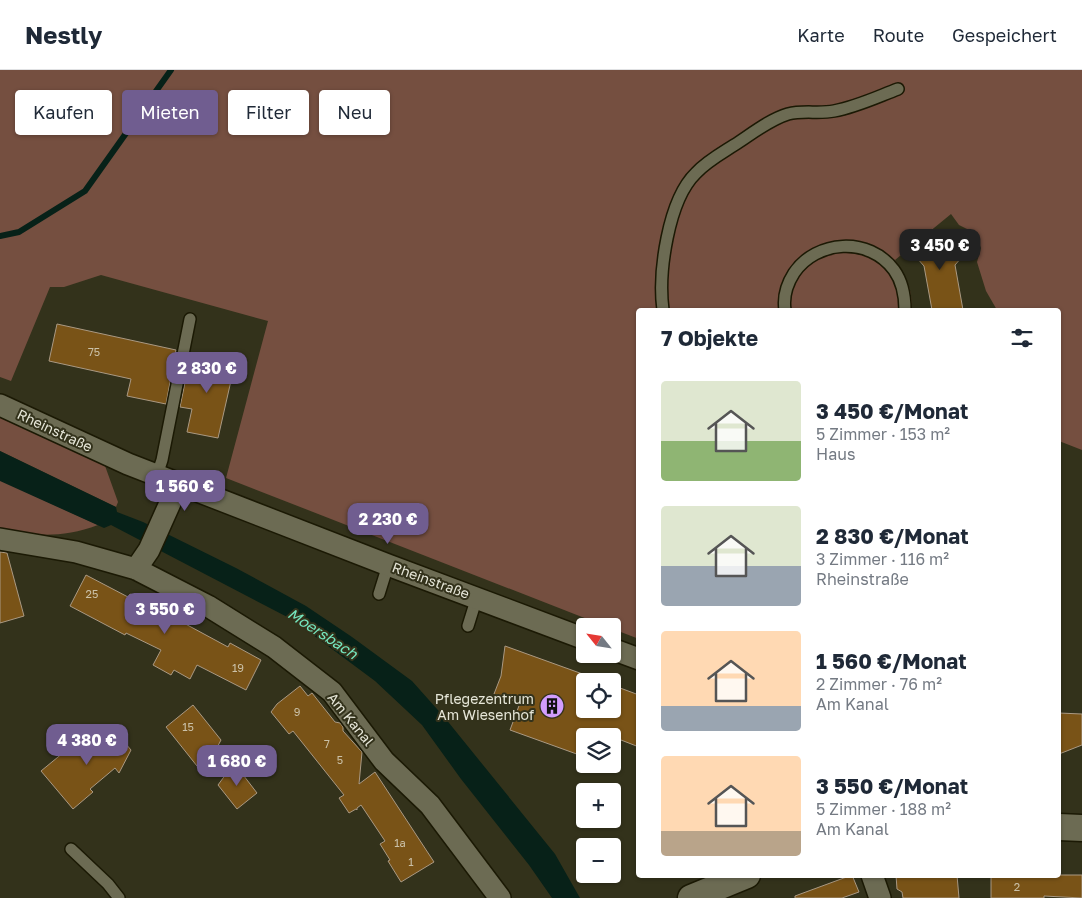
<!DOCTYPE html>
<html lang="de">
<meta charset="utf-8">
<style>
body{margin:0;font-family:"Golos Text",sans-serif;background:#f2f2f3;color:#1f2937;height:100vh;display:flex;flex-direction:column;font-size:19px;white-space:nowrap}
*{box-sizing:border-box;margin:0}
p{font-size:16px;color:#747a83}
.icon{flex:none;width:28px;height:28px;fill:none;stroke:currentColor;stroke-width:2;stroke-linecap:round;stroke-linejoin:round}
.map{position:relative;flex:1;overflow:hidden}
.sheet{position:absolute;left:636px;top:238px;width:425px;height:570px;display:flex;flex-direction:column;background:#fff;border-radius:5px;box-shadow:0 1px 4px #0004}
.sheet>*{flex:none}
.hud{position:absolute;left:15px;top:20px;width:475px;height:45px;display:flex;gap:10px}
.needle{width:32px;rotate:300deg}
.fabs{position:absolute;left:576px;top:548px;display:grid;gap:10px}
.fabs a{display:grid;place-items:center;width:45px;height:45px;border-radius:5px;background:#fff;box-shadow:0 1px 4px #0004;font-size:25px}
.price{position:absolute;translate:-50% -42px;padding:0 11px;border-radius:10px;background:#705d90;color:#fff;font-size:16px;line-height:32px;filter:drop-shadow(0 1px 2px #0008)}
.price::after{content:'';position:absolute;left:50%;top:30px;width:15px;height:11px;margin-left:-8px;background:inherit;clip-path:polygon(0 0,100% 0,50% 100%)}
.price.selected{background:#222;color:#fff}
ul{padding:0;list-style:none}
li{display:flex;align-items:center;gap:15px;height:125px;padding:0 25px}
li span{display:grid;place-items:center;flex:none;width:140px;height:100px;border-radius:5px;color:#555}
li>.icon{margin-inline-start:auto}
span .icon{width:60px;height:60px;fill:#fffc;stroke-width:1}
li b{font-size:21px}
h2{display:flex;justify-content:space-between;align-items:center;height:60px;padding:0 25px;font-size:21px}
.chip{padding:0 18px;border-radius:5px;background:#fff;box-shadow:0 1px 4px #0004;font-size:18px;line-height:45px}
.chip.selected{background:#705d90;color:#fff}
header{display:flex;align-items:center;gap:30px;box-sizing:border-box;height:70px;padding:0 25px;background:#fff;border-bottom:1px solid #e0e1e3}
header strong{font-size:24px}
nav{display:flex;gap:28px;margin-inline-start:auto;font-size:18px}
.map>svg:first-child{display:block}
.green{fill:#754f40}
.water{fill:#072118}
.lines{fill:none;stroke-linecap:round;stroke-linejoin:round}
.stream{stroke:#072118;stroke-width:6}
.building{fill:#795317;stroke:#aa9983}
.service-casing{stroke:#1b1904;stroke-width:14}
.minor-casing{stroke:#1b1904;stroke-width:24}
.tertiary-casing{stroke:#1b1904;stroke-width:29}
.service{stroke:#6c6b53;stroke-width:11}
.minor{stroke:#6c6b53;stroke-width:21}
.tertiary{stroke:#6c6b53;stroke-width:26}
.labels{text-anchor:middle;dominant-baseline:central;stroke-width:4;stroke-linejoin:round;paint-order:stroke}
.number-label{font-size:11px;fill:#cbc1a8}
.street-label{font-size:14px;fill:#e6e6d8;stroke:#33321b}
.poi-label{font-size:14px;fill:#e6e6d8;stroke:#33321b;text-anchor:end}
.water-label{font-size:15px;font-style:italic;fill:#75e7c0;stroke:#33321b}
</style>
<header>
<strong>Nestly</strong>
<nav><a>Karte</a><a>Route</a><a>Gespeichert</a></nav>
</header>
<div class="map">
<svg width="1082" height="828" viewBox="0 0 1082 828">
<rect width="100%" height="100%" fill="#33321b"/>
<path class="green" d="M0,0H1082V380L1059,371V240H997L986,221L977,192L981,178L975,163L959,155L951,144L895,190C905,205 914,221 911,240H639V569L613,559L612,556H605L226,408L268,251L101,205L64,217H50L11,311L0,307Z
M0,343L104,393L118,432L116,437L0,381Z
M0,410L98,455C63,468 36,466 0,460Z"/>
<path class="water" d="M0,381L116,437L117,442L143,452L236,498L306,536L352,567L412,611L445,648L555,784L580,828H552L529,795L461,709L422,655L375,611L293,550L111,455L104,458L0,411Z"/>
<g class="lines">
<path class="stream" d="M0,166L19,162L85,121L171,0"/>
</g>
<path class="building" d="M933,159L945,173L952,172L958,173L963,181L962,187L955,195L963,240H932L924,196L909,179Z
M57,254L176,280L166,334L127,326L131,309L49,291Z
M191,283L235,293L218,368L187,362L192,339L180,337Z
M0,482L7,483L24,546L0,553Z
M86,505L128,527L130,524L228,577L230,573L261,590L246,620L197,595L190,609L174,600L171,605L153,595L161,580L126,563L125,565L70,536Z
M505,576L602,611H585V639H612V615L639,625V677L621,670L612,694V666H585V687L510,660L520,633L494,624L501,606Z
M300,616L308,626L312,623L335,652L340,653L343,657V661L362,682L359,714L375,702L434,792L401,812L388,791L390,790L380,774L385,771L361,735L357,738V740L356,739L349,743L339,728L344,725L293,661L289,664L271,642L277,634Z
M193,635L221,670L205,700L201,694L197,696L166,657Z
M1059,643L1082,644V675L1059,684Z
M110,655L131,680L119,703L115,698L90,719L93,722L73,739L41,701L75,673L80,679Z
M234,693L257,723L237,739L218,715Z
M852,805L859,822L842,828H795V826Z
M896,805H957L959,828H903L902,822L897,819Z
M991,805H1082V828L1044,826V828H991Z"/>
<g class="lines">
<defs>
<path id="service" d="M663,240C658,203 668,130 696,103C708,90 724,82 739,72C754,62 771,49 788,44C803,40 819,44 834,41C856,37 877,27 898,19
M785,240C783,227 787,214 794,203C816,170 869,166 894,200C902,211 905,226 905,240
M157,405L162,390L190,249
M379,524L388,495
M468,556L477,527
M71,779L108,814L119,828"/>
<path id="minor" d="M0,335L128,394L388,495L585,569
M0,469L76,482L136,499L208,536L274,577L332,622L384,691L430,735L500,828
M136,499L149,480L179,413
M612,579L639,589
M872,805L880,828"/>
<path id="tertiary" d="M1059,757L1082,758
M691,828L747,805"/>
</defs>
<use href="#service" class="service-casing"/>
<use href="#minor" class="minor-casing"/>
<use href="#tertiary" class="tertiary-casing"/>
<use href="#service" class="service"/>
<use href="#minor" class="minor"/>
<use href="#tertiary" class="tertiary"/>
</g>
<defs>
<symbol id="building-disc" viewBox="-11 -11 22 22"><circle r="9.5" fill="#d29dfd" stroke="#33321b"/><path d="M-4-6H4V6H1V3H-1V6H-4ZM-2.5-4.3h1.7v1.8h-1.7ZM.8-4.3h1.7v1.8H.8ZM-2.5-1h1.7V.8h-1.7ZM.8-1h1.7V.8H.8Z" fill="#111"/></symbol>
</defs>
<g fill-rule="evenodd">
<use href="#building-disc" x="538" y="622" width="28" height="28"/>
</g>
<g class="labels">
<g class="number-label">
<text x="94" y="281">75</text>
<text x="92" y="523">25</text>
<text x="238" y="597">19</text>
<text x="297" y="641">9</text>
<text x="188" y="656">15</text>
<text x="327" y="673">7</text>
<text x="340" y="689">5</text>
<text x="400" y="772">1a</text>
<text x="411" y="791">1</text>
<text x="1017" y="816">2</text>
</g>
<g class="street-label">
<text transform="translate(55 360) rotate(25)">Rheinstraße</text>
<text transform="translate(431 510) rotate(20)">Rheinstraße</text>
<text transform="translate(351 649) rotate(51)">Am Kanal</text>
</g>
<g class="poi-label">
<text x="534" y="628">Pflegezentrum<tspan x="534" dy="16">Am Wiesenhof</tspan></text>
</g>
<g class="water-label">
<text transform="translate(323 563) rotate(33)">Moersbach</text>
</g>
</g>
</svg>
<div class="fabs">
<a><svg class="needle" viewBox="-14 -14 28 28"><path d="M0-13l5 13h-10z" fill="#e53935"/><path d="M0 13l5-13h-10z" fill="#747a83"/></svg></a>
<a><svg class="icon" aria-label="locate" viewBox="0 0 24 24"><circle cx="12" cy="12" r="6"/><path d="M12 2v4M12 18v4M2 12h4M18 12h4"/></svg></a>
<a><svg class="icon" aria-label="layers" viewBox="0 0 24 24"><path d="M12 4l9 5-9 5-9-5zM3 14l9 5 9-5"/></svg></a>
<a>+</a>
<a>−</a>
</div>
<b class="price selected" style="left:940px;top:201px">3 450 €</b>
<b class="price" style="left:207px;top:324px">2 830 €</b>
<b class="price" style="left:185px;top:442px">1 560 €</b>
<b class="price" style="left:388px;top:475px">2 230 €</b>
<b class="price" style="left:165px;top:565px">3 550 €</b>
<b class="price" style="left:87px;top:696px">4 380 €</b>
<b class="price" style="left:237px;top:717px">1 680 €</b>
<div class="hud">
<a class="chip">Kaufen</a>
<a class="chip selected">Mieten</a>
<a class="chip">Filter</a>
<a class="chip">Neu</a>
</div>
<section class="sheet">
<h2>7 Objekte<svg class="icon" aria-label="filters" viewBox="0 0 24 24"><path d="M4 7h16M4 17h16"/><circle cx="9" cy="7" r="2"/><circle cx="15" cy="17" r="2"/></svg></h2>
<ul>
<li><span style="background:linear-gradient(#dfe7d0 60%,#8fb573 0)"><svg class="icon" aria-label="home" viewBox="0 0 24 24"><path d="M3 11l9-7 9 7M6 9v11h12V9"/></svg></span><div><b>3 450 €/Monat</b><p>5 Zimmer · 153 m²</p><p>Haus</p></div></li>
<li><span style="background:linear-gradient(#dfe7d0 60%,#9aa5b1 0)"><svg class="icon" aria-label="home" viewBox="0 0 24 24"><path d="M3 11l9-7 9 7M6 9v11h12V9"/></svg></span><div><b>2 830 €/Monat</b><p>3 Zimmer · 116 m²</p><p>Rheinstraße</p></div></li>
<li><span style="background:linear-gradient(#ffd9b3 75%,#9aa5b1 0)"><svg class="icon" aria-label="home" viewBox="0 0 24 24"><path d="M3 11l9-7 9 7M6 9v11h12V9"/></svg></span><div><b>1 560 €/Monat</b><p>2 Zimmer · 76 m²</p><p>Am Kanal</p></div></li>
<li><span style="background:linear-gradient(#ffd9b3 75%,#b9a48a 0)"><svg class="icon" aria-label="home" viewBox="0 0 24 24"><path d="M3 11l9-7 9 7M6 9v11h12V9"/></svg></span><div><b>3 550 €/Monat</b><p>5 Zimmer · 188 m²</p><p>Am Kanal</p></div></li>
</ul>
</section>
</div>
